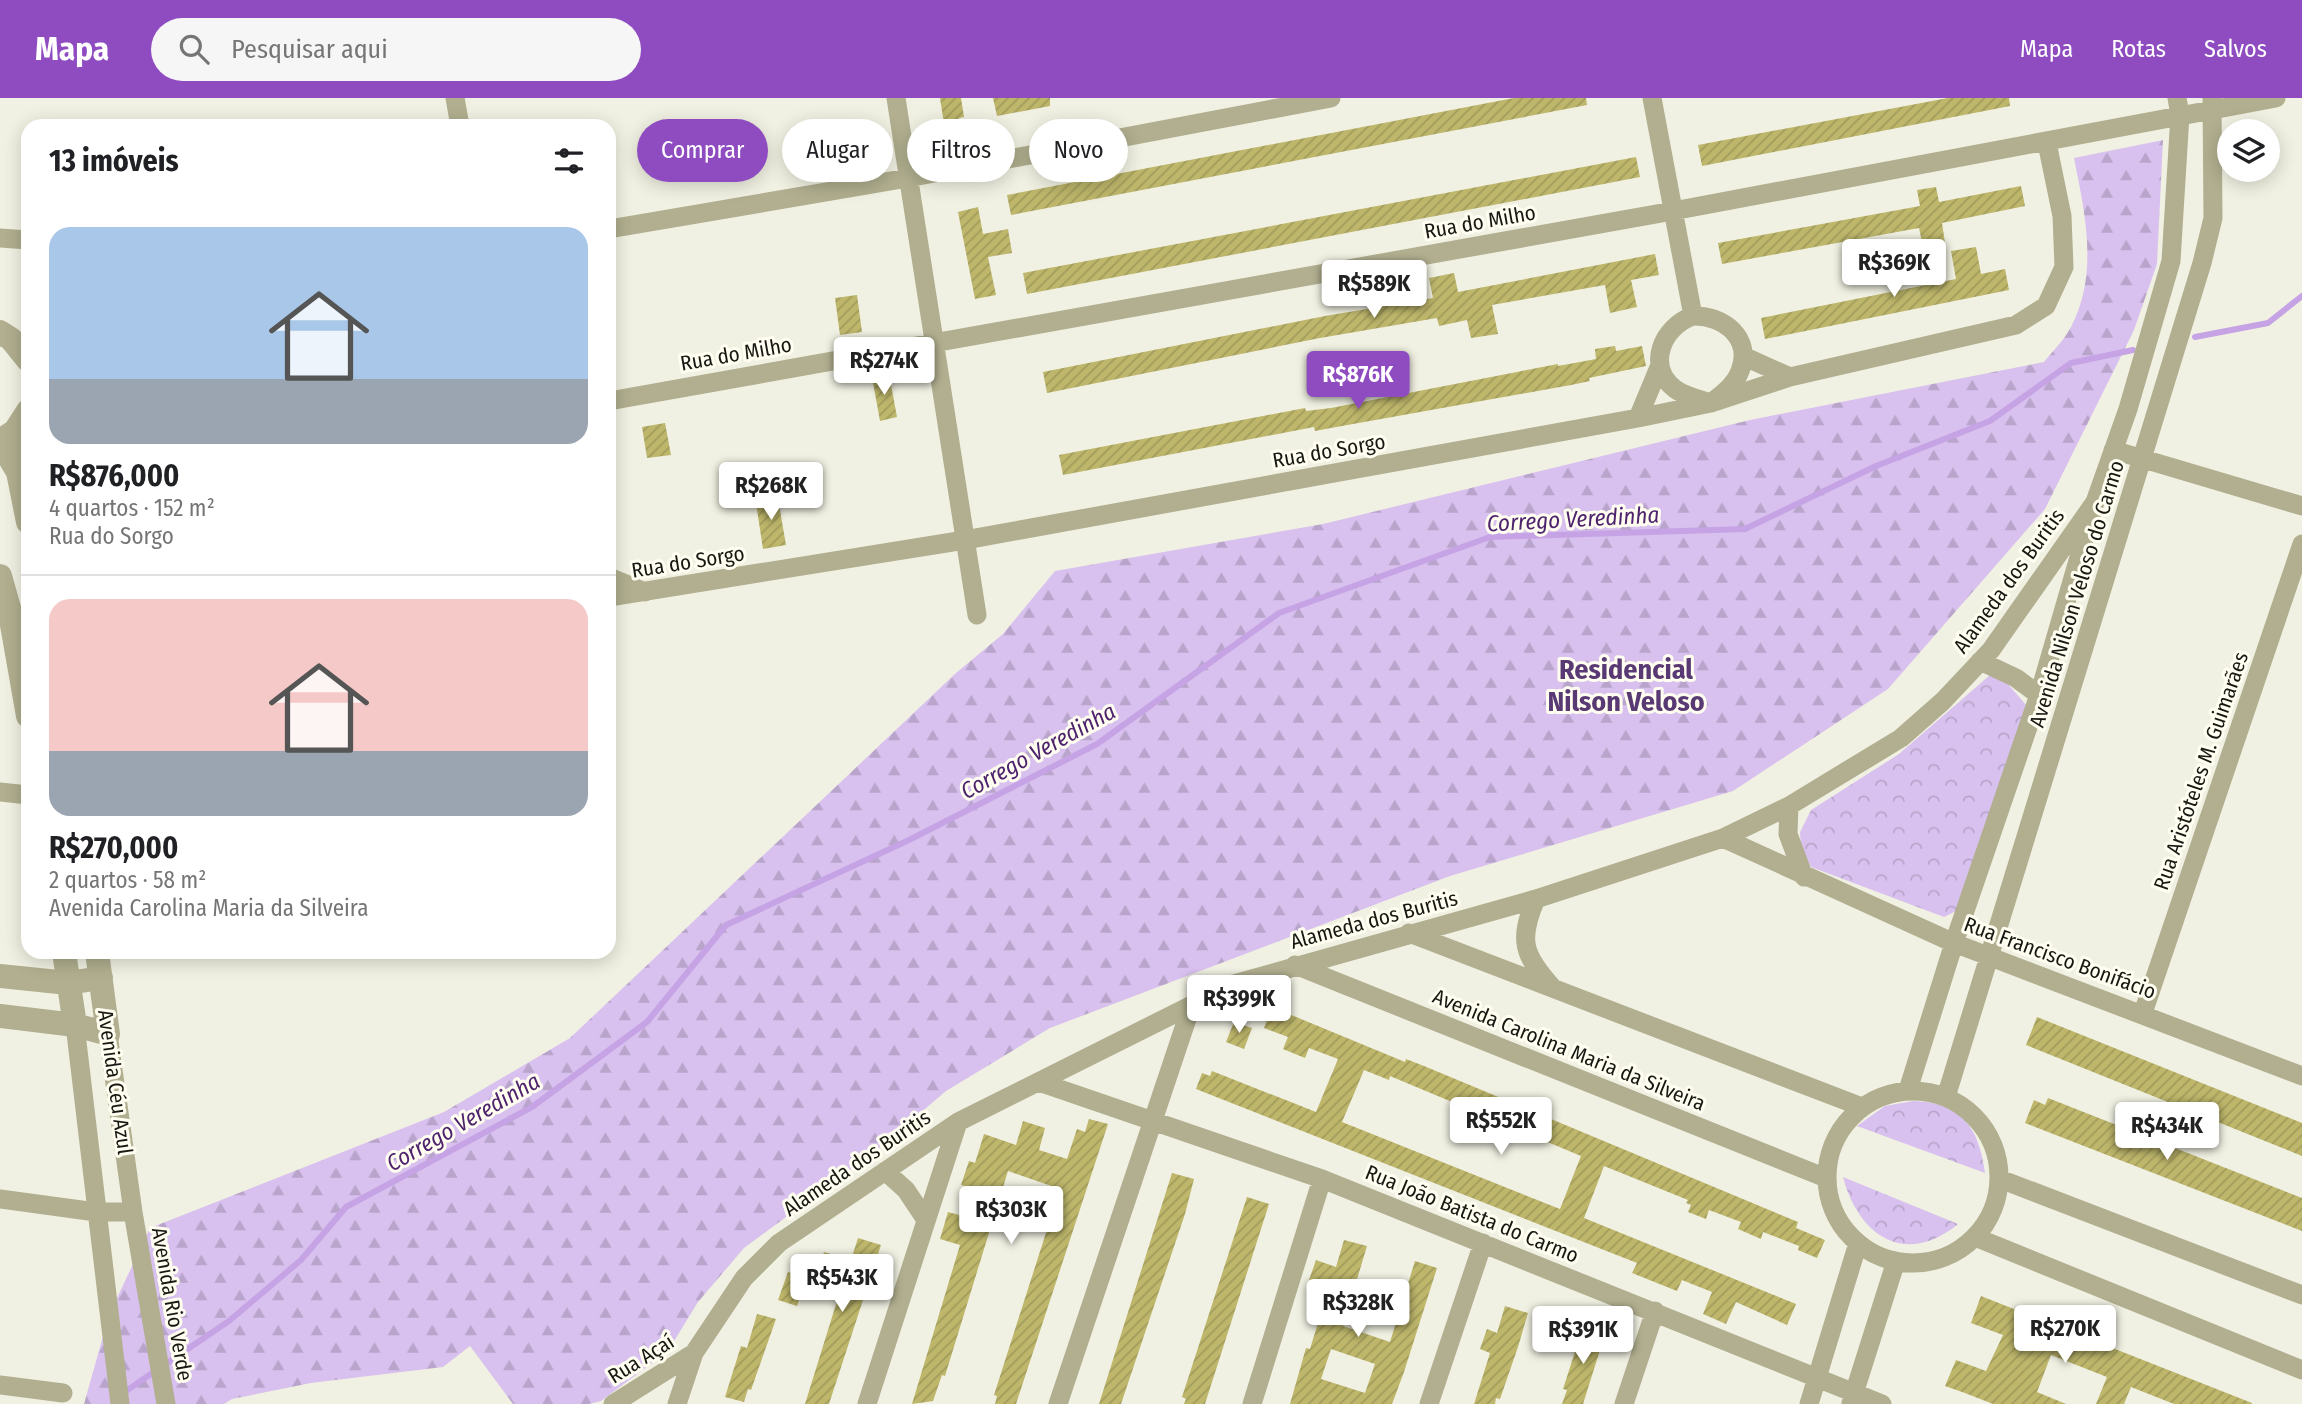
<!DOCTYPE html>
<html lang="pt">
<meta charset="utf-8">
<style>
body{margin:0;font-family:"Fira Sans Condensed",sans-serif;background:#f6f6f6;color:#202124;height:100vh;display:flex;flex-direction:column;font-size:26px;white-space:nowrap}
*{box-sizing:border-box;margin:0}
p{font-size:23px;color:#757577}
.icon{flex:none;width:38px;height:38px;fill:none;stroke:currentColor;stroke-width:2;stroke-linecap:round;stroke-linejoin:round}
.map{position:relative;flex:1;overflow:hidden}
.details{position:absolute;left:21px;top:21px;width:595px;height:840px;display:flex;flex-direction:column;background:#fff;border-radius:21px;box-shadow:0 4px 18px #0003}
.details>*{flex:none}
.hud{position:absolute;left:637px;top:21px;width:665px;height:63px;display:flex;gap:14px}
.controls{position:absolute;left:2217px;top:21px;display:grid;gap:14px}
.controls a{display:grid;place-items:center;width:63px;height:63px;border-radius:50%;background:#fff;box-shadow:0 4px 18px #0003;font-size:35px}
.price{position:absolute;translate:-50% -60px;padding:0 16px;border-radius:7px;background:#fff;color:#222;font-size:23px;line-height:46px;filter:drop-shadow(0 2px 4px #0008)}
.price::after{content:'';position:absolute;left:50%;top:42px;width:21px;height:16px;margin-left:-10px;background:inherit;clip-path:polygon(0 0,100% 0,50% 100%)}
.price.on{background:#8f4cc1;color:#fff}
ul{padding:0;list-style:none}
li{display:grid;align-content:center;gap:14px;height:371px;padding:0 28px}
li+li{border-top:2px solid #e0e0e0}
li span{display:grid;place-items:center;height:217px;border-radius:21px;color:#555}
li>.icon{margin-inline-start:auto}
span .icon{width:126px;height:126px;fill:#fffc;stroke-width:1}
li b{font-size:30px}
h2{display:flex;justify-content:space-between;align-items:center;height:84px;padding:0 28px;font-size:30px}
.pill{padding:0 24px;border-radius:32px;background:#fff;box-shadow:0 4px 18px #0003;font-size:24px;line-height:63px}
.pill.on{background:#8f4cc1;color:#fff}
header{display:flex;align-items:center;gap:42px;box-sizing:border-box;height:98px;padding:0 35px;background:#8f4cc1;color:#fff}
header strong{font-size:33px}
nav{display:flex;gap:38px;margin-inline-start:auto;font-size:24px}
.search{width:490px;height:63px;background:#f6f6f6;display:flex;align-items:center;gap:18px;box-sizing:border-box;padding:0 24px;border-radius:38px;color:#757577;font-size:26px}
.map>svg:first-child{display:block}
.forest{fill:url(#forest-firs)}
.park{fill:url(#park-crowns)}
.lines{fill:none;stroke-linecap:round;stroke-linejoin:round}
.stream{stroke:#c5a3e4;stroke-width:6}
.building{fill:url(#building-hatch);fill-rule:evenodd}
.minor{stroke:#b1af8f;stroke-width:19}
.tertiary{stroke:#b1af8f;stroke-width:24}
.labels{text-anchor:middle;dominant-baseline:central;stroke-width:6;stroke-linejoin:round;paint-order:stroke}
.street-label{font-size:21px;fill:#181813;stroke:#fffef0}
.water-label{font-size:23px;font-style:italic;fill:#4e236e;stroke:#fffef0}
.district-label{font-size:28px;font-weight:bold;fill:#593973;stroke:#fffef0}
</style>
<header>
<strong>Mapa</strong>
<div class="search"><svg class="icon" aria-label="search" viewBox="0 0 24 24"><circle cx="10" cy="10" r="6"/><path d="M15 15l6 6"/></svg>Pesquisar aqui</div>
<nav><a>Mapa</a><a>Rotas</a><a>Salvos</a></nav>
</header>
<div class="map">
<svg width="2302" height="1306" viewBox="0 0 2302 1306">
<defs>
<pattern id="forest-firs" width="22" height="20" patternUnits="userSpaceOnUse" patternTransform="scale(1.75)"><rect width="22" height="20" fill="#d8c1ee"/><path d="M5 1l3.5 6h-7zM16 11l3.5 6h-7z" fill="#b9a5cb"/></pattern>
<pattern id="park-crowns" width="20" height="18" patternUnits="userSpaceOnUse" patternTransform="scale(1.75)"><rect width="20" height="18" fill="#d8c1ee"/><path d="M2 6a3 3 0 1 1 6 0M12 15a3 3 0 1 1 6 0" fill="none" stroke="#b9a5cb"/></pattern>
<pattern id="building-hatch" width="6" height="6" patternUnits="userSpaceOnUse" patternTransform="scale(1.75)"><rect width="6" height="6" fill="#bdb66b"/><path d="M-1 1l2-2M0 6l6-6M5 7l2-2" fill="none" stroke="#a29c5c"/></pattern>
</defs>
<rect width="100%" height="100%" fill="#f1f1e3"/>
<path class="forest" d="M2163,42L2157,166L2134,232L2045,411L1888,591L1733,693L1450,778L1050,930L946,993L873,1055L744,1150L698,1204L668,1253L601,1303L589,1306H513L470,1248L443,1269L311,1285L232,1301L224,1306H84L109,1217L150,1130L444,1014L570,940L956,575L1003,536L1055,473L1323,426L1750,322L2044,264C2053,253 2064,242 2071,229C2099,175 2085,116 2074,60Z"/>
<path class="park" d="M1990,577L2007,585L2027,608L1956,813L1944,819L1811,769L1801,752L1800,734L1811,712L1899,656Z
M1913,1003C1961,1004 1979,1029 1985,1075L1857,1028L1885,1008Z
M1843,1079L1958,1126C1905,1170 1858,1137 1843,1079Z"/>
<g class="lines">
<path class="stream" d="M2195,239L2268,225L2302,198
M123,1295L229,1223L301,1162L346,1109L532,1009L647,924L726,827L909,742L1097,646L1279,515L1490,439L1745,431L1876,368L1990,323L2071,265L2133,252"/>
</g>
<path class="building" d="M940,0H961L964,19L959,20L963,44L941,47L938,27L944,26Z
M993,0H1050V8L997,18Z
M1514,0H1586L1587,7L1011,117L1007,97Z
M1948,0H2009L2010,8L1702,68L1698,47Z
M1636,59L1640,79L1027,196L1023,175Z
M2021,88L2025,108L1942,125L1945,145L1923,149L1919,130L1722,166L1718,145L1920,108L1917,92L1936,89L1939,104Z
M978,109L983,136L1008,131L1012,155L988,159L996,197L975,201L958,114Z
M1976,149L1981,176L2005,171L2009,192L1765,241L1761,220L1956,181L1951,153Z
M1655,156L1659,177L1631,182L1637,209L1610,215L1605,187L1492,207L1498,236L1471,240L1467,222L1439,228L1437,220L1320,240L1047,295L1043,274L1325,218L1433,200L1429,180L1454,175L1458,194Z
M857,197L862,234L840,237L835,200Z
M1615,248L1616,253L1642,248L1646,268L1589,280L1590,283L1571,287L1342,328L1315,333L1314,329L1063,377L1059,357L1305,310L1306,313L1331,310L1558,266V268L1596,261L1595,251Z
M889,276L897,319L880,323L872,279Z
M665,325L671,357L647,360L642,329Z
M777,395L786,447L763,451L756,405L763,404L762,397Z
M1272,909L1405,964L1406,961L1424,968L1798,1124L1796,1130L1825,1142L1817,1160L1798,1152L1799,1148L1763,1134L1761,1141L1738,1131L1741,1124L1709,1112L1706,1121L1688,1114L1691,1107L1686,1105L1688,1102L1604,1068L1584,1120L1796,1206L1787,1227L1736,1204L1726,1226L1703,1216L1712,1194L1682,1182L1677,1193L1632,1175L1637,1165L1196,991L1202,975L1210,978L1212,973L1316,1014L1338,961L1309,950L1305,960L1283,951L1288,939L1264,930ZM1364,972L1389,982L1390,978L1581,1058L1560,1111L1342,1024Z
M2037,919L2302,1025V1058L2026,947Z
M1234,924L1252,930L1244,951L1226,944Z
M2048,1000L2302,1100V1133L2025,1025L2034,1002L2045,1007Z
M1089,1021L1108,1026L1016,1306H995L997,1298L994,1297L1060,1091L1008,1073L945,1278L942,1277L933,1303L912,1306L960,1147L940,1141L948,1114L970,1120L978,1092L961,1087L969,1063L975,1065L984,1036L1016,1047L1023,1023L1045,1030L1039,1052L1067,1061L1077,1031L1085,1034Z
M1172,1075L1194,1081L1185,1116L1121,1306H1099Z
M1247,1099L1269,1106L1205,1306H1184L1186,1301L1182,1299Z
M858,1140L881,1147L829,1306H805L842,1187L816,1179L824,1154L851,1162Z
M1344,1142L1367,1148L1343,1228L1390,1244L1415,1163L1437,1170L1404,1274L1392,1306H1290L1306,1250L1310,1251L1329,1189L1309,1182L1316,1162L1336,1169ZM1331,1251L1375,1266L1365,1295L1321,1281Z
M788,1174L806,1180L797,1208L778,1202Z
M1981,1198L2252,1305V1306H2174L2131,1289L2124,1306H2096L2107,1279L2051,1257L2037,1294L2066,1306H1993L1965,1295L1945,1288L1956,1262L1986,1273L2003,1237L1971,1225Z
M1505,1208L1528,1215L1518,1249L1500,1301L1496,1300L1495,1306H1474L1490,1255L1480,1251L1487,1231L1497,1235Z
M757,1216L776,1221L751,1292L748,1291L744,1304L725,1299L741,1248L747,1250Z
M1583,1229L1605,1236L1583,1306H1562L1567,1292L1563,1291Z"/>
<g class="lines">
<path class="minor" d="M455,0L460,28
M896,0L977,517
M1652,0L1693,218
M609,131L908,80L1331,0
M0,140L28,142
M1693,218C1723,217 1753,240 1740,273C1735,287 1722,296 1711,305C1699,301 1686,299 1675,291C1645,268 1663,228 1693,218Z
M1743,258L1790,279
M609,303L1673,113L2276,0
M1638,320L1660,267
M15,333L28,359
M2113,352L2302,408
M609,479L645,494
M609,499L965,442L1638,320L1711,305L1790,279L2016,227L2046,208L2064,169L2062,118L2047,45
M1980,563L2016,580L2039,597
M0,694L28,697
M1789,708L1788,736L1804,779
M1723,740L1954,845L2302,978
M1536,801C1518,842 1523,857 1553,890
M1409,835L1862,1009
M1295,867L1826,1080
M2143,915L2302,446
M75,927L120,1306
M108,936L133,1114L166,1306
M1039,984L1322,1081L1882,1306
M1908,992L1954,845L2039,597L2095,404L2128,311L2171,163L2180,17L2177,0
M1827 1079a86 86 0 1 1 172 0a86 86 0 1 1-172 0Z
M1946,999L2202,165L2213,120L2212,1
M885,1073L906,1092L926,1122
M2000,1081L2302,1197
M0,1101L96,1114H133
M1975,1139L2302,1272
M0,1287L63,1295
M1851,1305L1896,1163
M613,1306L694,1255
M677,1306L694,1255L744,1180L779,1145L958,1024L1234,886L1536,801L1723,740L1789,708L1901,640L1943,603L1991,552L2095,404
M867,1306L958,1024
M1058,1306L1191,909
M1252,1306L1322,1081
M1429,1306L1483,1145
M1624,1306L1655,1213
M1809,1306L1858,1145"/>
<path class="tertiary" d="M0,234L11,241L28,262
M0,343L15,333L28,313
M0,344L18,374L28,424
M0,478L9,510L28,618
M64,854L75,927
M0,878L68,885L101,880
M0,918L75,927L108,936L97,854"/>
</g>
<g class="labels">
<g class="street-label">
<text transform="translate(1480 124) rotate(-10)">Rua do Milho</text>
<text transform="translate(736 256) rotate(-10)">Rua do Milho</text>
<text transform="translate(1329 353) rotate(-10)">Rua do Sorgo</text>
<text transform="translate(688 464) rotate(-9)">Rua do Sorgo</text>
<text transform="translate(2009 483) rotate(-54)">Alameda dos Buritis</text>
<text transform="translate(2077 496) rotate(-73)">Avenida Nilson Veloso do Carmo</text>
<text transform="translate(2201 673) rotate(-71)">Rua Aristóteles M. Guimarães</text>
<text transform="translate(1374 822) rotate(-15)">Alameda dos Buritis</text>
<text transform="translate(2060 860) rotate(20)">Rua Francisco Bonifácio</text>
<text transform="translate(1569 952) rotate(22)">Avenida Carolina Maria da Silveira</text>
<text transform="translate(115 984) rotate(82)">Avenida Céu Azul</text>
<text transform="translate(857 1065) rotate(-34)">Alameda dos Buritis</text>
<text transform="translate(1472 1116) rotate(22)">Rua João Batista do Carmo</text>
<text transform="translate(172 1206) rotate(80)">Avenida Rio Verde</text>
<text transform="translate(641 1261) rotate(-32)">Rua Açaí</text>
</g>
<g class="water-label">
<text transform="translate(1573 421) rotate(-3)">Corrego Veredinha</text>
<text transform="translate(1038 653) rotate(-29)">Corrego Veredinha</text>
<text transform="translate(463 1024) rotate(-30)">Corrego Veredinha</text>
</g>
<g class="district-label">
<text x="1626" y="571">Residencial<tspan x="1626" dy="32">Nilson Veloso</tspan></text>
</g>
</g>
</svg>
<div class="controls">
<a><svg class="icon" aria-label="layers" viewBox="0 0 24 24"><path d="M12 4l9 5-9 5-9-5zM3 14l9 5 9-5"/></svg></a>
</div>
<b class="price" style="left:1894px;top:201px">R$369K</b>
<b class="price" style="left:1374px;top:222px">R$589K</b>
<b class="price" style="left:884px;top:299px">R$274K</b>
<b class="price on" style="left:1358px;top:313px">R$876K</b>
<b class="price" style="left:771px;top:424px">R$268K</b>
<b class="price" style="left:1239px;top:937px">R$399K</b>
<b class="price" style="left:1501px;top:1059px">R$552K</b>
<b class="price" style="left:2167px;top:1064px">R$434K</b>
<b class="price" style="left:1011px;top:1148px">R$303K</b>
<b class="price" style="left:842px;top:1216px">R$543K</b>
<b class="price" style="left:1358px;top:1241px">R$328K</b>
<b class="price" style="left:2065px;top:1267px">R$270K</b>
<b class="price" style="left:1583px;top:1268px">R$391K</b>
<div class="hud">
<a class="pill on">Comprar</a>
<a class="pill">Alugar</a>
<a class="pill">Filtros</a>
<a class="pill">Novo</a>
</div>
<section class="details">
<h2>13 imóveis<svg class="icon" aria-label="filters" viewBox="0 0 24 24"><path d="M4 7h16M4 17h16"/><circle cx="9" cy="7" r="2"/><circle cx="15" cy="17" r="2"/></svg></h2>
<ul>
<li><span style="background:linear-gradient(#a9c7e8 70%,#9aa5b1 0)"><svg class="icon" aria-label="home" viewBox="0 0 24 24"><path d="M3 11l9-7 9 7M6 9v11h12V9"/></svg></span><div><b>R$876,000</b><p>4 quartos · 152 m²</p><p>Rua do Sorgo</p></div></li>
<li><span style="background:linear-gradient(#f6c9c9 70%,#9aa5b1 0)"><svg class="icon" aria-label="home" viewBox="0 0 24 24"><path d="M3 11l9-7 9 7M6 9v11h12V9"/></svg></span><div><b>R$270,000</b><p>2 quartos · 58 m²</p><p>Avenida Carolina Maria da Silveira</p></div></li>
</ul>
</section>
</div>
